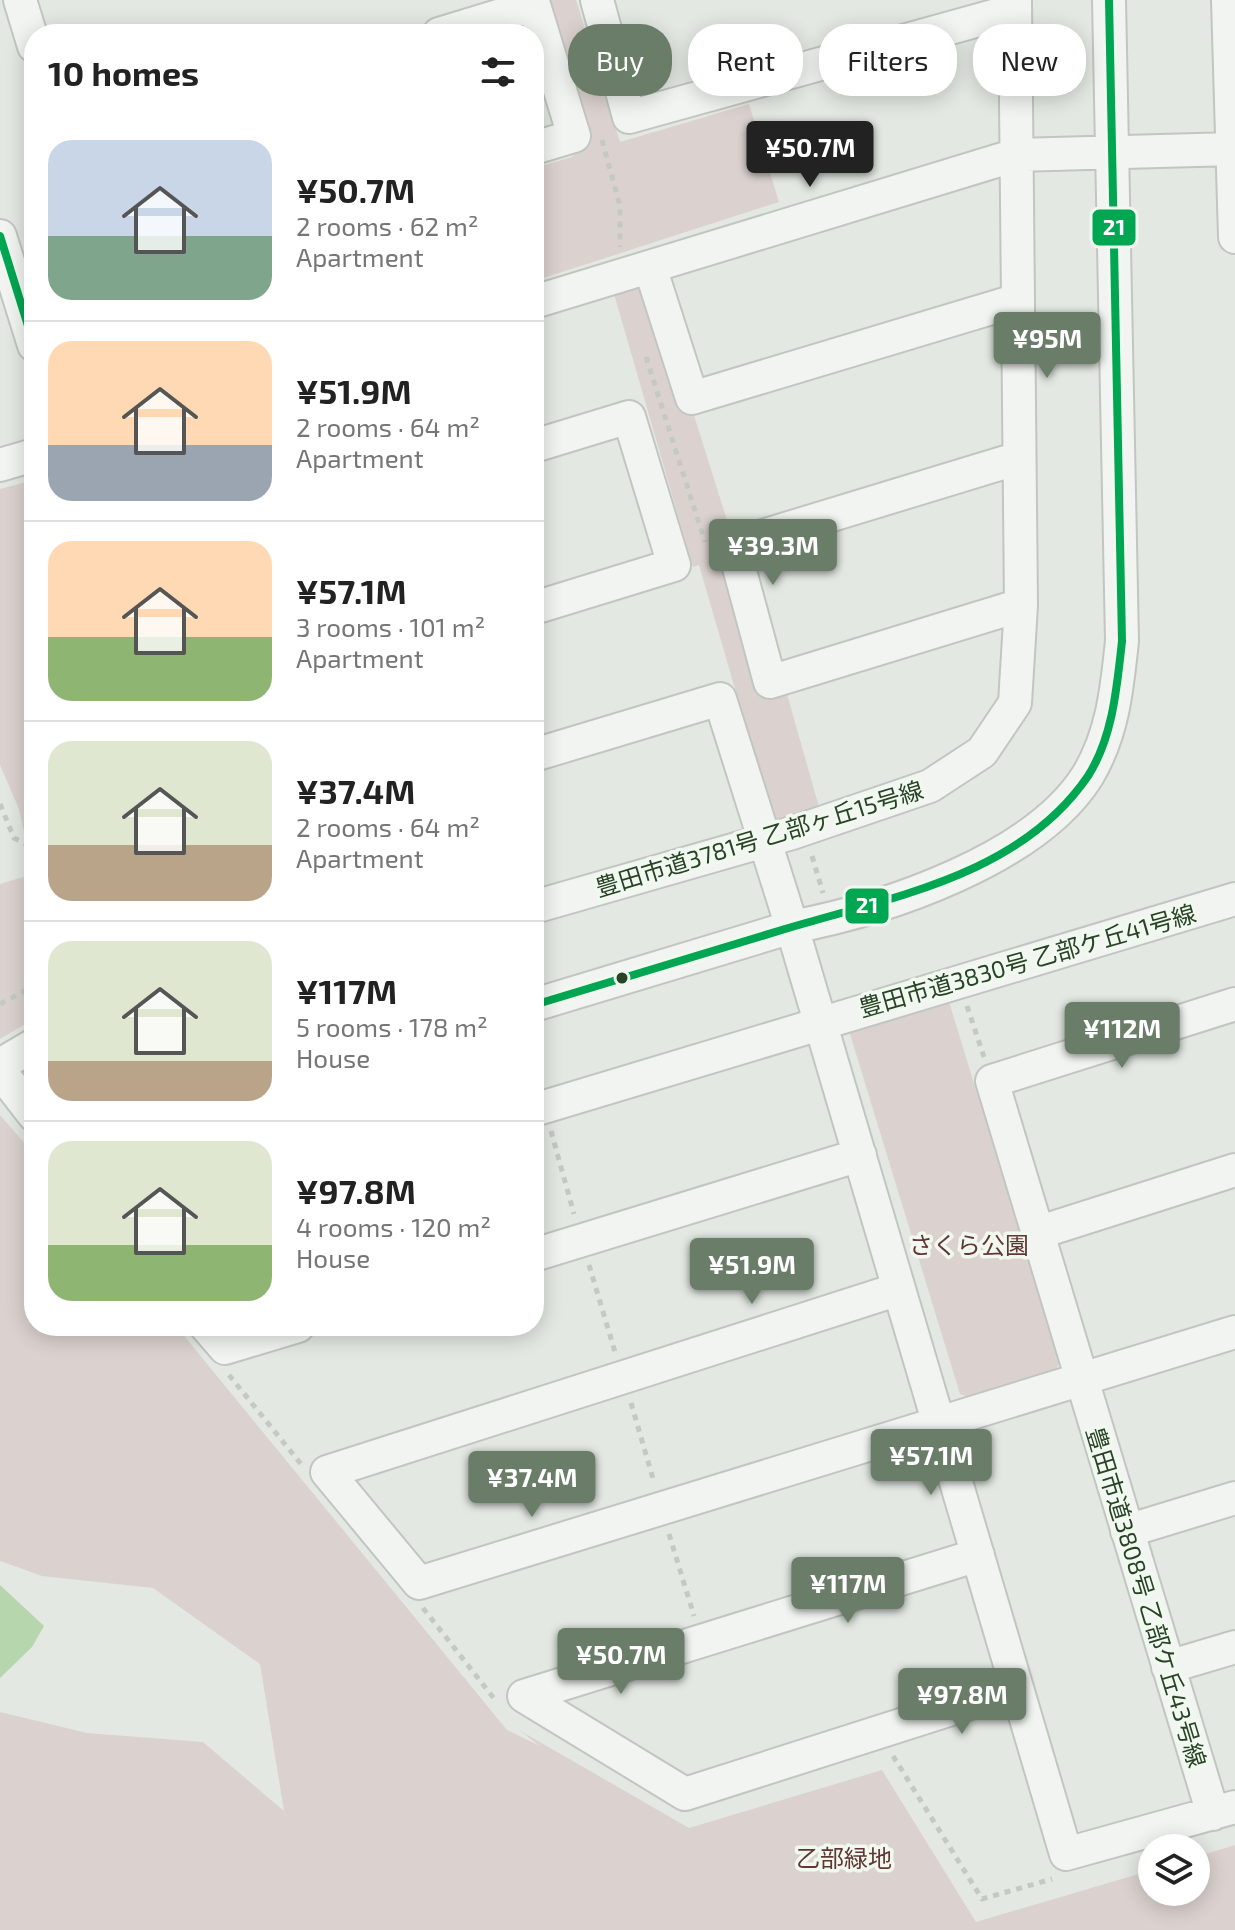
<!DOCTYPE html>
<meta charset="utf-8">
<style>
body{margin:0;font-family:"Exo 2","Noto Sans JP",sans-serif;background:#f6f6f6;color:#222;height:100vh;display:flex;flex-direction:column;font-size:30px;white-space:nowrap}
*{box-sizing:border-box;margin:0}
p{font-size:26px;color:#767676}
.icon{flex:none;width:44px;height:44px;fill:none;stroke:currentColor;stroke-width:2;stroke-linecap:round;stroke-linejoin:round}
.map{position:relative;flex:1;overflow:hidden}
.drawer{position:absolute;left:24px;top:24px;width:520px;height:1312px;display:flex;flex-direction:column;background:#fff;border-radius:32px;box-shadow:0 4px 20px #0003}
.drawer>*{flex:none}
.hud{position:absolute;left:568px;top:24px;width:546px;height:72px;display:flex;gap:16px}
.buttons{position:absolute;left:1138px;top:1834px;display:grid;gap:16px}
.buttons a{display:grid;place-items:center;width:72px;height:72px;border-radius:50%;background:#fff;box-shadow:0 4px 20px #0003;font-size:40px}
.price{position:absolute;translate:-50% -68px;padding:0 18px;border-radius:8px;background:#6a7d68;color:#fff;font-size:26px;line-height:52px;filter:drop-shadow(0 2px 4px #0008)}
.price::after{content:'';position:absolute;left:50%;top:48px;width:24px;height:18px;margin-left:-12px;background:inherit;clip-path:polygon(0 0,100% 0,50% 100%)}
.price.active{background:#222;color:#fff}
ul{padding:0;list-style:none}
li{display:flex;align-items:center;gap:24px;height:200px;padding:0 24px}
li+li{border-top:2px solid #e0e0e0}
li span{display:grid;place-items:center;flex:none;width:224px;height:160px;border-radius:24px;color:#555}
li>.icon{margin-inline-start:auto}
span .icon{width:96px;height:96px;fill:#fffc;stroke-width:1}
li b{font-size:34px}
h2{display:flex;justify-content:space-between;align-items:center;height:96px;padding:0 24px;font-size:34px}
.pill{padding:0 28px;border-radius:32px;background:#fff;box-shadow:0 4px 20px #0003;font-size:28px;line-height:72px}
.pill.active{background:#6a7d68;color:#fff}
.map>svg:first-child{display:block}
.green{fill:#dbd2cf}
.water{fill:#b6d6ae}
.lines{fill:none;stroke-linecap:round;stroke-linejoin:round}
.minor-casing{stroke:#c1c6c0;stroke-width:36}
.path{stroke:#c4c9c3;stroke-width:5;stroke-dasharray:6 6;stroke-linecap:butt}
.minor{stroke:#f2f4f2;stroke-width:32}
.bus-1-casing{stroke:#f1f8f0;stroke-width:14}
.bus-1{stroke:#00a651;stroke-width:8}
.bus-dot{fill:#294327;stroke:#f1f8f0;stroke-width:3}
.labels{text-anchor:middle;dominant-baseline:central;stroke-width:7;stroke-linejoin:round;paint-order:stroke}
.street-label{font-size:24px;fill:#294327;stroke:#f1f8f0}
.park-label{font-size:24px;fill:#613633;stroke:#f1f8f0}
.line-badge{stroke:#f1f8f0;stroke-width:3}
.badge-label{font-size:22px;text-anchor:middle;font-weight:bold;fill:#fff}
</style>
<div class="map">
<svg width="1235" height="1930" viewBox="0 0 1235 1930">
<rect width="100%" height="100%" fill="#e3e8e2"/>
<path class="green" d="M545,0H576L620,142L749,104L779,202L534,281V168L572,157L584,145Z
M645,286L693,412L731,533L719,537L767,697L787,694L821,814L774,823L699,565L693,567L614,294Z
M34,480V1019L0,1039V884L33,874L19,809L0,765V489Z
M947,995L1059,1362L1056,1371L968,1397L960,1394L850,1034L853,1025Z
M0,1115L34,1154V1326H176L507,1730L540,1746L519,1730L689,1828L882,1770L976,1922L1152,1870V1892H1196V1857L1235,1845V1930H0V1712L87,1733L203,1742L284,1811L260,1664L153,1588L42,1576L0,1561Z"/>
<path class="water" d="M0,1585L44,1626L32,1647L0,1678Z"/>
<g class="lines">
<defs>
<path id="minor" d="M20,0L34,46
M597,0L629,117L1015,10
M1228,0L1235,237
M439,34L534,5L574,136L534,148
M0,236L34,345
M650,267L692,398L1018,300
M534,302L1016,155L1233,149
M534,446L629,417L674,565L534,608
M1019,458L733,545L770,682L1021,605
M0,465L34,455
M534,755L720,699L792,927L1066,1854L1235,1807
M534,907L792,833L930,786L982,752L1015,703L1021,605L1015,0
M534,1005L792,927C886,909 1036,859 1088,775C1113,733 1117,688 1122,641L1109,0
M0,1065L34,1045
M0,1071L34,1115
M534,1110L1235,899
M1037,1233L1235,1170
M534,1255L860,1155
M899,1289L327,1472L419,1583L1235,1332
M206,1326L225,1348L298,1326
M1127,1531L1235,1498
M1168,1667L1235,1647
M524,1696L685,1794L1017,1688
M524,1696L978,1555
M1213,1814L992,1081L1235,1004"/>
</defs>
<use href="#minor" class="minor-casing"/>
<path class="path" d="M602,140L620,206V247
M646,357L705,542
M0,804L14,838L34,848
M812,856L823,893
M0,1004L34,986
M967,1006L984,1057
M551,1131L574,1214
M589,1265L615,1352
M229,1375L301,1464
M631,1403L654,1482
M669,1534L694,1616
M423,1608L496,1701
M893,1756L982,1899L1052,1879"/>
<use href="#minor" class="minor"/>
<defs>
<path id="bus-1" d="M0,236L34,345
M534,1005C618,980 701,954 785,929C891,897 1020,876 1088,776C1113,737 1117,686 1122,641L1109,0"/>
</defs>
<use href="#bus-1" class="bus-1-casing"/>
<use href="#bus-1" class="bus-1"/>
</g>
<circle class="bus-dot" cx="622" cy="978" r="7"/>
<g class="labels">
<g class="street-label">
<text transform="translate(759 838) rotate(-17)">豊田市道3781号 乙部ヶ丘15号線</text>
<text transform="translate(1027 960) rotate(-16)">豊田市道3830号 乙部ケ丘41号線</text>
<text transform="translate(1147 1597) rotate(73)">豊田市道3808号 乙部ケ丘43号線</text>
</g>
<g class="park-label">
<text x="969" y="1244">さくら公園</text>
<text x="844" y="1857">乙部緑地</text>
</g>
</g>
<g class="line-badge">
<rect x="1091" y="208" width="46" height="39" rx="8" fill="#00a651"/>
<rect x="844" y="887" width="46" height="38" rx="8" fill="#00a651"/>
</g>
<g class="badge-label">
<text x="1114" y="235">21</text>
<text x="867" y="913">21</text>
</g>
</svg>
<div class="buttons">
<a><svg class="icon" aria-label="layers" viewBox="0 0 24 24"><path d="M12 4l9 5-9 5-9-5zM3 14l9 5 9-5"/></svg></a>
</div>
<b class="price active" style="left:810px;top:189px">¥50.7M</b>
<b class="price" style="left:1047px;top:380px">¥95M</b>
<b class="price" style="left:773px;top:587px">¥39.3M</b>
<b class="price" style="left:1122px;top:1070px">¥112M</b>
<b class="price" style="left:752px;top:1306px">¥51.9M</b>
<b class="price" style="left:931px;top:1497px">¥57.1M</b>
<b class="price" style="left:532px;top:1519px">¥37.4M</b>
<b class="price" style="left:848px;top:1625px">¥117M</b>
<b class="price" style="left:621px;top:1696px">¥50.7M</b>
<b class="price" style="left:962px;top:1736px">¥97.8M</b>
<div class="hud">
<a class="pill active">Buy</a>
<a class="pill">Rent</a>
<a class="pill">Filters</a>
<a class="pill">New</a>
</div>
<section class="drawer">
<h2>10 homes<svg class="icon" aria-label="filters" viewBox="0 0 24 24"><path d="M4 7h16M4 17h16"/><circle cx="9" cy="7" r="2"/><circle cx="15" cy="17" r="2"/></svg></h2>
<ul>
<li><span style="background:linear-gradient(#c9d6e8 60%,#7fa58c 0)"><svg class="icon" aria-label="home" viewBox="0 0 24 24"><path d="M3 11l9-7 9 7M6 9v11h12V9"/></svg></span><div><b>¥50.7M</b><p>2 rooms · 62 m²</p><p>Apartment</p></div></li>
<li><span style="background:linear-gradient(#ffd9b3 65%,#9aa5b1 0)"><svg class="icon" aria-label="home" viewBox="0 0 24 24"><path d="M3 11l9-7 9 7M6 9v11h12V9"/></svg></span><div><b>¥51.9M</b><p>2 rooms · 64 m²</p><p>Apartment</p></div></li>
<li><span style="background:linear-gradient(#ffd9b3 60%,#8fb573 0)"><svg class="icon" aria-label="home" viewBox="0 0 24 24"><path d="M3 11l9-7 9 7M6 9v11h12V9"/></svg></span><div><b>¥57.1M</b><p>3 rooms · 101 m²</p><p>Apartment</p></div></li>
<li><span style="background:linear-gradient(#dfe7d0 65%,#b9a48a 0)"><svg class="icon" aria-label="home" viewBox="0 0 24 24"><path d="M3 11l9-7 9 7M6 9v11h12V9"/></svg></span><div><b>¥37.4M</b><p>2 rooms · 64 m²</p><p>Apartment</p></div></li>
<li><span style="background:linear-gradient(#dfe7d0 75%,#b9a48a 0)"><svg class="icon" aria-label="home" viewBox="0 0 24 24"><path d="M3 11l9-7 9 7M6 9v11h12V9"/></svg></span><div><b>¥117M</b><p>5 rooms · 178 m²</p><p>House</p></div></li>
<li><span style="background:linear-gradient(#dfe7d0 65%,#8fb573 0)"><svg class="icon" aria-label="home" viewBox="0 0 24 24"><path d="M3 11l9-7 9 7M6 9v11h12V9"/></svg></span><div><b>¥97.8M</b><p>4 rooms · 120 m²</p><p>House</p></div></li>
</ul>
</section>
</div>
